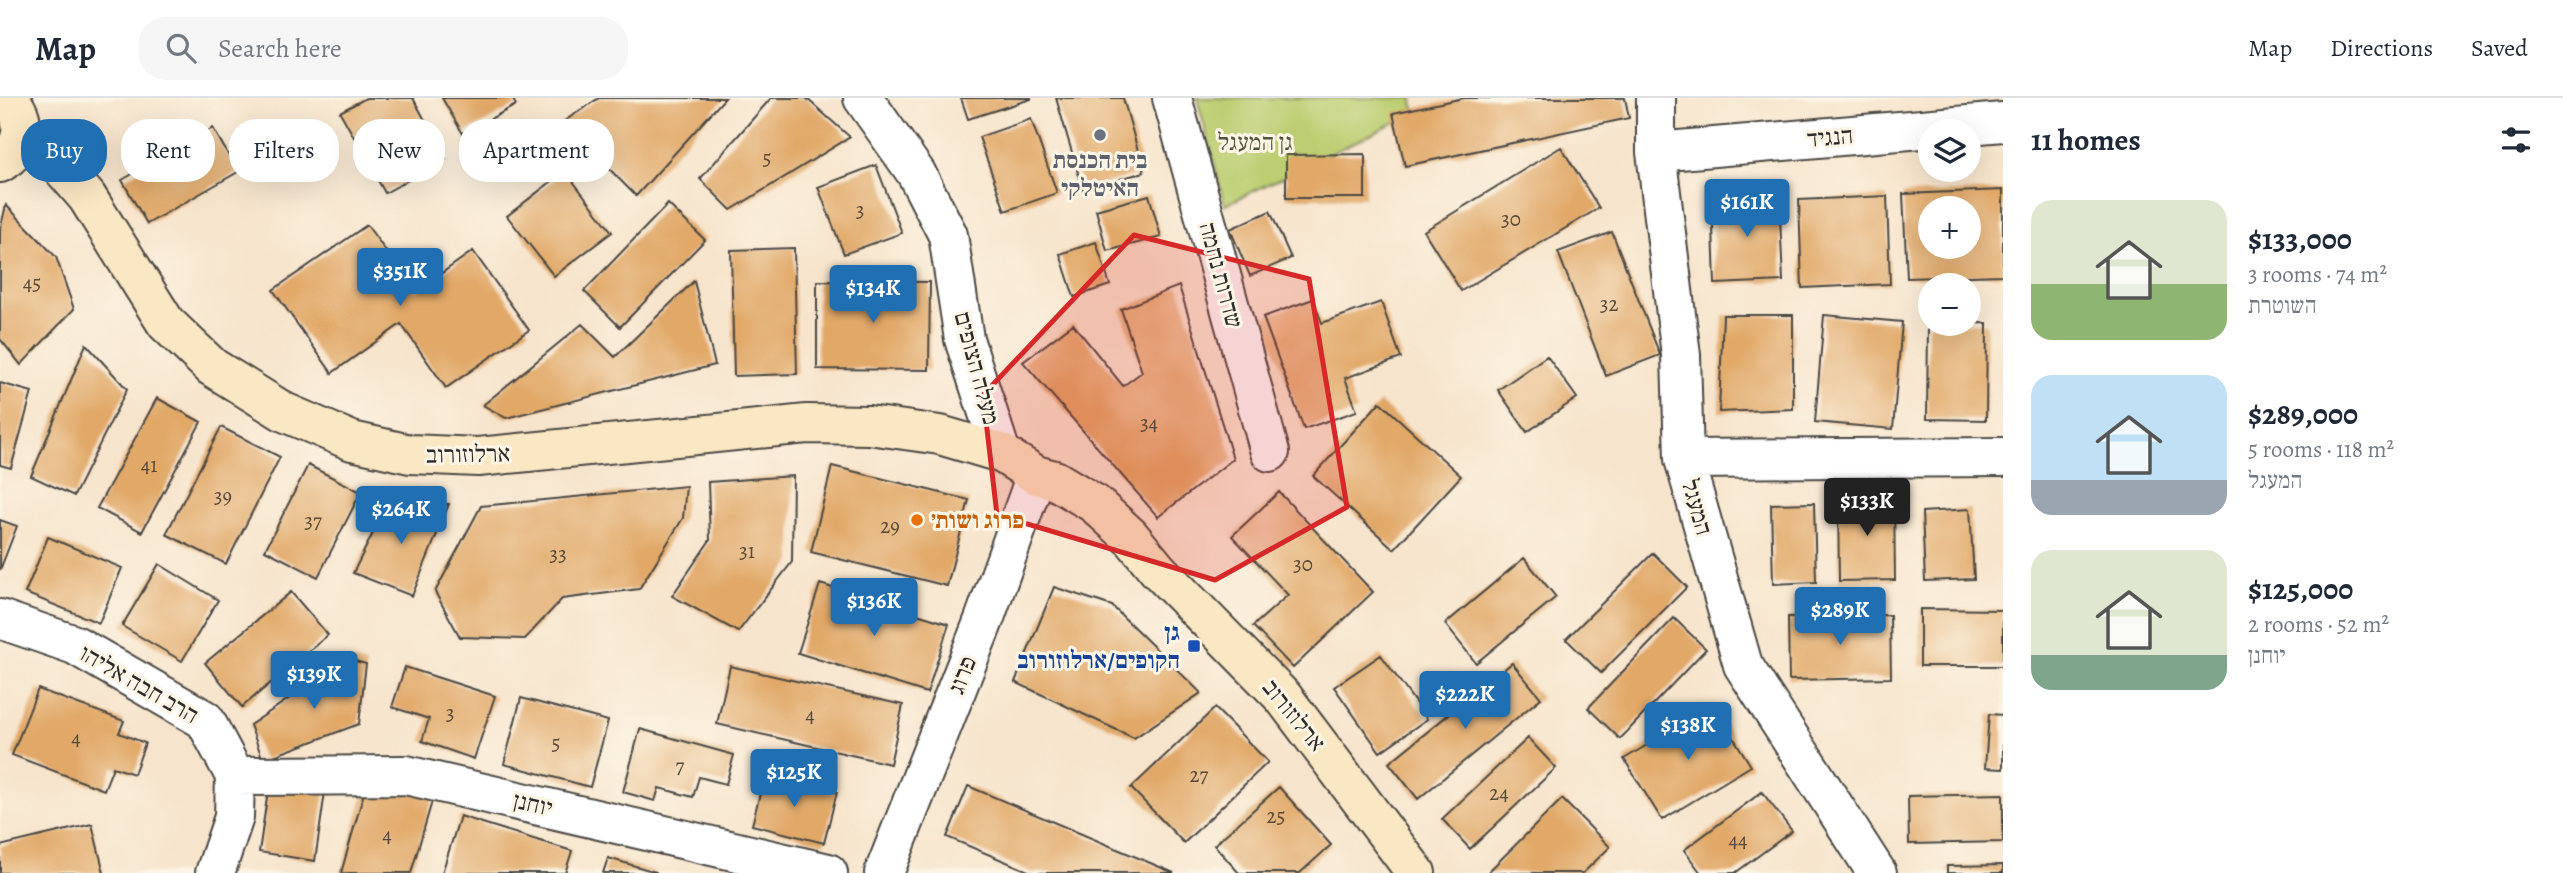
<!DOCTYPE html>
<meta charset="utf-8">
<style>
body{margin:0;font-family:Alegreya,"Frank Ruhl Libre",serif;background:#f6f6f7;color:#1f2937;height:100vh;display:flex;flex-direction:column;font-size:26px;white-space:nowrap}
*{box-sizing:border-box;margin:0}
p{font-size:23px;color:#747a83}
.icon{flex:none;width:38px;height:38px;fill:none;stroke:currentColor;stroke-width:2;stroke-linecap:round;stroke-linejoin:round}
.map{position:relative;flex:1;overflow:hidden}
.side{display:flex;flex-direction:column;background:#fff;width:560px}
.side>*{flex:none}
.top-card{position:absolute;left:21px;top:21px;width:665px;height:63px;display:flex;gap:14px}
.controls{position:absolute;left:1918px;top:21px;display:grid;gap:14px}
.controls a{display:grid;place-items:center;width:63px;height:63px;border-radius:50%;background:#fff;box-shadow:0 7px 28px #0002;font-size:35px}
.price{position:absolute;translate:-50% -60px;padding:0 16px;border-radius:7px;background:#1f6fb2;color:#fff;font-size:23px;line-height:46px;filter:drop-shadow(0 2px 4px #0008)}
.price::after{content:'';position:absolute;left:50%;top:42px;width:21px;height:16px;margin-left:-10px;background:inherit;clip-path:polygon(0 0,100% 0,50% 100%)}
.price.on{background:#222;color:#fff}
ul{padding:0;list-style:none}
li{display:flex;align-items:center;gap:21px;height:175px;padding:0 28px}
li span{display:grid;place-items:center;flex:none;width:196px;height:140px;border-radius:21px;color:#555}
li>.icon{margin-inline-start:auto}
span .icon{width:84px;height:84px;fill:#fffc;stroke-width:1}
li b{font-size:30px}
h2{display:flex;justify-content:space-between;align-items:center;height:84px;padding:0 28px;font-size:30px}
.tag{padding:0 24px;border-radius:28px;background:#fff;box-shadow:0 7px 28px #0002;font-size:24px;line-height:63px}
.tag.on{background:#1f6fb2;color:#fff}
header{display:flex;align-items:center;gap:42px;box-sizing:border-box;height:98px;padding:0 35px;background:#fff;border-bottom:2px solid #e0e1e3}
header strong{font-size:33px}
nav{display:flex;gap:38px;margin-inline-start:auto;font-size:24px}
.search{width:490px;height:63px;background:#f6f6f7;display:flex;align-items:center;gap:18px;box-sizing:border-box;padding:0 24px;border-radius:28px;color:#747a83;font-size:26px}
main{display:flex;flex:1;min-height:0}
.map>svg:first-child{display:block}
.green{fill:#bcce71;stroke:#747c4e;stroke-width:2}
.building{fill:#e1a868;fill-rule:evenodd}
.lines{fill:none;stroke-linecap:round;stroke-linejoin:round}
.street-casing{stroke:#4a4743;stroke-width:42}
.secondary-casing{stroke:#4a4743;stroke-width:42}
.street{stroke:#fff;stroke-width:38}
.secondary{stroke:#fae7c3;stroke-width:38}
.marked{fill:#d62828;fill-opacity:0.2;stroke:#d62828;stroke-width:5;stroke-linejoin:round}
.worship-dot{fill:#6b7280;stroke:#fcf5e5;stroke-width:2.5}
.food-dot{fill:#e8710a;stroke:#fcf5e5;stroke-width:2.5}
.transit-dot{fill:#1a4fb4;stroke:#fcf5e5;stroke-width:2.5}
.labels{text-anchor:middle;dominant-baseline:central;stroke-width:6;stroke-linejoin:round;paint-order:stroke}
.number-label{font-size:21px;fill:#584a3a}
.street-label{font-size:24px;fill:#2b2b2b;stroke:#fcf5e5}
.park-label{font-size:24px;fill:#4f543c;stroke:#fcf5e5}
.worship-label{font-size:24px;font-weight:bold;fill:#5b616d;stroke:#fcf5e5}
.food-label{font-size:24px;font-weight:bold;fill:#c56008;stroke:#fcf5e5;text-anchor:start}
.transit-label{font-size:24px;font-weight:bold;fill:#164399;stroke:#fcf5e5;text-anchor:end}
</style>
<header>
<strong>Map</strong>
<div class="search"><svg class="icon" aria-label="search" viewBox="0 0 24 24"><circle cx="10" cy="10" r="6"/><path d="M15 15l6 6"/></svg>Search here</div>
<nav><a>Map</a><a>Directions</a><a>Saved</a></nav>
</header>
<main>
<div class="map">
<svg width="2003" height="775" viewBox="0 0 2003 775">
<rect width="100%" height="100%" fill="#fcf5e5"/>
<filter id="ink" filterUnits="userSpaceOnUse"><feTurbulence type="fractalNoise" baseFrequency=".0143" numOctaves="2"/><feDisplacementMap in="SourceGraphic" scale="14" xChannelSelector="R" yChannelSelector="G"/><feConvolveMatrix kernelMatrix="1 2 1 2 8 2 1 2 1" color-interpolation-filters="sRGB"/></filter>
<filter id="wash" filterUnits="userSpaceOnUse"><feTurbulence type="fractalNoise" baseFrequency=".00686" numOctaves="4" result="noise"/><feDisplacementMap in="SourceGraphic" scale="28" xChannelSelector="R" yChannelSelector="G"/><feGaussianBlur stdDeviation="1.57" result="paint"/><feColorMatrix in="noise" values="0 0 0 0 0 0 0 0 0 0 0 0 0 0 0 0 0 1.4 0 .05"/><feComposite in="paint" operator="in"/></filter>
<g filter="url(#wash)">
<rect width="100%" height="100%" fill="#f7e4cc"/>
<path class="green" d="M1197,0H1413L1414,15L1225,107Z"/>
<g id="blocks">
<path class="building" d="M366,0H413L446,61L385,95L340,14Z
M442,0H512L516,7L463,36Z
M599,0H725L636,98L563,24Z
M771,0H806L850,39L731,112L700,81Z
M961,0H1031V1L968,21Z
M1056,0H1123L1144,74L1083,92Z
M1464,0H1625L1629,20L1405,68L1393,15Z
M1031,21L1057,95L1005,113L979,39Z
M213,30L238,74L147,126L122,82Z
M1561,49L1599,110L1461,193L1424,133Z
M1365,56V100H1286V57Z
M876,67L902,135L844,156L818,89Z
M565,73L612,134L554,178L507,118Z
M2003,92V177L1907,180L1903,96ZM1930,110H1969V149H1930Z
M1149,97L1161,139L1107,153L1096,112Z
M1779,97L1783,183L1715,186L1712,99Z
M1887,98L1890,186L1802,190L1799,102Z
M668,106L705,142L620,229L584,193Z
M6,107L56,159L74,211L21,267L0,241V132Z
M1270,113L1291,160L1250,178L1230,131Z
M367,127L415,194L473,153L529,232L446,290L401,226L332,275L273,192Z
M1612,134L1660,257L1606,278L1558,154Z
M1096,144L1110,187L1074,199L1060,156Z
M794,150L797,276L734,278L731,152Z
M694,183L715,267L506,320L483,307L582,226L615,259Z
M817,183L930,184L929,272L817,271Z
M1179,188L1233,361L1158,419L1023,264L1073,226L1123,288L1142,274L1121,211Z
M1313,201L1322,225L1381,204L1401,260L1345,280L1357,313L1304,331L1263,219Z
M1723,217H1793V311L1719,314Z
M1824,217L1902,224L1893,331L1815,324Z
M1987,225L1986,322L1927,321L1928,226Z
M86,246L127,291L74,398L31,378Z
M1547,258L1577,300L1527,334L1498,292Z
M0,285L32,294L11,370L0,367Z
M157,300L201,324L142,434L97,410Z
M1380,304L1461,378L1394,451L1313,378Z
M221,329L280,359L226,466L166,436Z
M308,367L361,394L318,479L265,452Z
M832,368L969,402L947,488L811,454Z
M793,378L792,464L738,534L672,498L710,442L708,384Z
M686,388L683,420L639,491L562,501L525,541L460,539L435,494L481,408Z
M1279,394L1373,494L1293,570L1253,528L1288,497L1232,438Z
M1894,397L1895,482L1839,483L1838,398Z
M1814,405L1816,484L1773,486L1771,406Z
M449,406L412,498L353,475L387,407Z
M1970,411L1974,481L1925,483L1922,414Z
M0,422L17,428L0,472Z
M48,439L122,470L99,525L25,495Z
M1653,455L1687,489L1601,575L1566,541Z
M1524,460L1556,499L1476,565L1445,526Z
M159,466L218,502L182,563L122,528Z
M820,486L949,526L927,595L798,555Z
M1054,489L1112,508L1201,595L1134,640L1015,584Z
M291,494L328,537L242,609L205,565Z
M1920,511L2003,512V568H1920Z
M1890,517L1891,580L1789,582L1788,519Z
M1674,520L1706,551L1620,641L1588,610Z
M1381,557L1427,621L1380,654L1334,589Z
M348,561L366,566L359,626L263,662L250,627Z
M1512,565L1541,600L1418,701L1389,665Z
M730,568L903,607L890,666L717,626Z
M405,569L495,598L474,661L422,643L429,621L392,609Z
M38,591L124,623L119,635L145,645L134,676L113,669L104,692L12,657Z
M521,600L608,623L590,689L504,666Z
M1713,607L1751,668L1662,722L1624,661Z
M1215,610L1268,664L1184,745L1131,690Z
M1989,616L2003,617V671L1985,670Z
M640,631L734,657L726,686L699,679L693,699L659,690L655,703L623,694Z
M1528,640L1556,670L1470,751L1442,721Z
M765,676L837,694L824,745L752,727Z
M368,681L433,700L411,775H341Z
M269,686L325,694L315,763L259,754Z
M968,688L1174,775H1033L947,739Z
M1279,689L1331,747L1300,775H1239L1214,747Z
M1762,694L1792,733L1735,775H1701L1684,752Z
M2003,696V744L1909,746L1908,698Z
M1562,701L1610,749L1583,775H1487Z
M460,718L572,753L565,775H442Z
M92,726L104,775H0V748Z
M608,760L656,774V775H603Z
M2003,767V775H1947V768Z"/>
</g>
</g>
<g filter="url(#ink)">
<use href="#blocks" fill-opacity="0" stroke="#4a4743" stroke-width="2"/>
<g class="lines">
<defs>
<path id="street" d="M863,0L916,75L948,137L964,241L1001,355
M1172,0L1270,354
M1656,0V54L1681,257L1684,361L1743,567L1877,775
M1656,54L2003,24
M1684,361L2003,359
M0,521L75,547L205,622L235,678L234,719L215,775
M235,678L406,677L828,775
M884,775L984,522L1036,377"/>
<path id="secondary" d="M20,40L48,56L61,69L87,99L166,225L212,269L284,314L352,343L410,356L478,359L807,326L869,327L940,337L1001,355L1036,377L1055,382L1095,406L1130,438L1158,472L1283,599L1416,775
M0,65C25,52 29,18 7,0"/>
</defs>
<use href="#street" class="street-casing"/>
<use href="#secondary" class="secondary-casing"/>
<use href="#street" class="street"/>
<use href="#secondary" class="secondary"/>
</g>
</g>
<path class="marked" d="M1134,137L1309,181L1347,409L1215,482L997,417L983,297Z"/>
<circle class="worship-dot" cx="1100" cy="37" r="7"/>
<circle class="food-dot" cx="917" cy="422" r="7"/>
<rect class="transit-dot" x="1187" y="541" width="14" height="14" rx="3.5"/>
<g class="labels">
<g class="number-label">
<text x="767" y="60">5</text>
<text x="860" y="112">3</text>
<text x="1511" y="121">30</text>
<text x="32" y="185">45</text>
<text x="1609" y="206">32</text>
<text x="1149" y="325">34</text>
<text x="149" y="367">41</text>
<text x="223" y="398">39</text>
<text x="313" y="423">37</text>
<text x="890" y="428">29</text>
<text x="747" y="453">31</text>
<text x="558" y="456">33</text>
<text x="1303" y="466">30</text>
<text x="450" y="615">3</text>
<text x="810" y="617">4</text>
<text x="76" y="640">4</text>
<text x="556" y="645">5</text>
<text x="680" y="668">7</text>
<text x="1199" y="677">27</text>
<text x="1499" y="695">24</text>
<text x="1276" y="718">25</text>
<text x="387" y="737">4</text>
<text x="1738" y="742">44</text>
</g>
<g class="street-label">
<text transform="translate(1830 39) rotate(-5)">הנגיד</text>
<text transform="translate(1221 177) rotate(75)">שדרות נחמה</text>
<text transform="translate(977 270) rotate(75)">מעלה הצופים</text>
<text transform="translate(468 356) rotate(-1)">ארלוזורוב</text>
<text transform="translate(1697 409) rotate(74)">המעגל</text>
<text transform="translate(962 577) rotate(-68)">פרוג</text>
<text transform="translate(139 586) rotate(30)">הרב חבה אליהו</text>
<text transform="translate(1294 617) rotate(51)">ארלוזורוב</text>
<text transform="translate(533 706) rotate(13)">יוחנן</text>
</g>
<g class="park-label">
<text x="1255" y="44">גן המעגל</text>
</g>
<g class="worship-label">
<text x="1100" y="62">בית הכנסת<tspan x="1100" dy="28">האיטלקי</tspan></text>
</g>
<g class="food-label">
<text x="931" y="422">פרוג ושות׳</text>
</g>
<g class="transit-label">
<text x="1180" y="534">גן<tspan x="1180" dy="28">הקופים/ארלוזורוב</tspan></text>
</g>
</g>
</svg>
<div class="controls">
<a><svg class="icon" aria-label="layers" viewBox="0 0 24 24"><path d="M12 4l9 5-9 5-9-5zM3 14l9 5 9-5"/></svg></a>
<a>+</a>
<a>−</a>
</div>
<b class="price" style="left:1747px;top:141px">$161K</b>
<b class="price" style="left:400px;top:210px">$351K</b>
<b class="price" style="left:873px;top:227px">$134K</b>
<b class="price on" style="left:1867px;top:440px">$133K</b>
<b class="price" style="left:401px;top:448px">$264K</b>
<b class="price" style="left:874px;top:540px">$136K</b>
<b class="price" style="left:1840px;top:549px">$289K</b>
<b class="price" style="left:314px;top:613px">$139K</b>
<b class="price" style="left:1465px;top:633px">$222K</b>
<b class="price" style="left:1688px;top:664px">$138K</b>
<b class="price" style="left:794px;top:711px">$125K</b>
<div class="top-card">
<a class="tag on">Buy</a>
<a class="tag">Rent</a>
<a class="tag">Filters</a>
<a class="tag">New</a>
<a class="tag">Apartment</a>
</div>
</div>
<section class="side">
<h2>11 homes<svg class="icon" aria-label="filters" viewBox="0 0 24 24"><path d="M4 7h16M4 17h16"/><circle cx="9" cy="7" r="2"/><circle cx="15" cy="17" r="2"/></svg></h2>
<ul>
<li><span style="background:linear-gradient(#dfe7d0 60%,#8fb573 0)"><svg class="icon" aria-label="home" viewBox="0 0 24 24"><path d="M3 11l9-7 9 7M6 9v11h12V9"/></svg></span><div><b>$133,000</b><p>3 rooms · 74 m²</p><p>השוטרת</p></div></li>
<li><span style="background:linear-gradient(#bfe0f5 75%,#9aa5b1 0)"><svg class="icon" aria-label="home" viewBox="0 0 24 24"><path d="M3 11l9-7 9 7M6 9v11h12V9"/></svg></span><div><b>$289,000</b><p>5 rooms · 118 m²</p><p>המעגל</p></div></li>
<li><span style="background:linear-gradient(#dfe7d0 75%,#7fa58c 0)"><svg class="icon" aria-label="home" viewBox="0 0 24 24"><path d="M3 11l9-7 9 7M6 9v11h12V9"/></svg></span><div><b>$125,000</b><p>2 rooms · 52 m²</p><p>יוחנן</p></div></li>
</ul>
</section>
</main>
